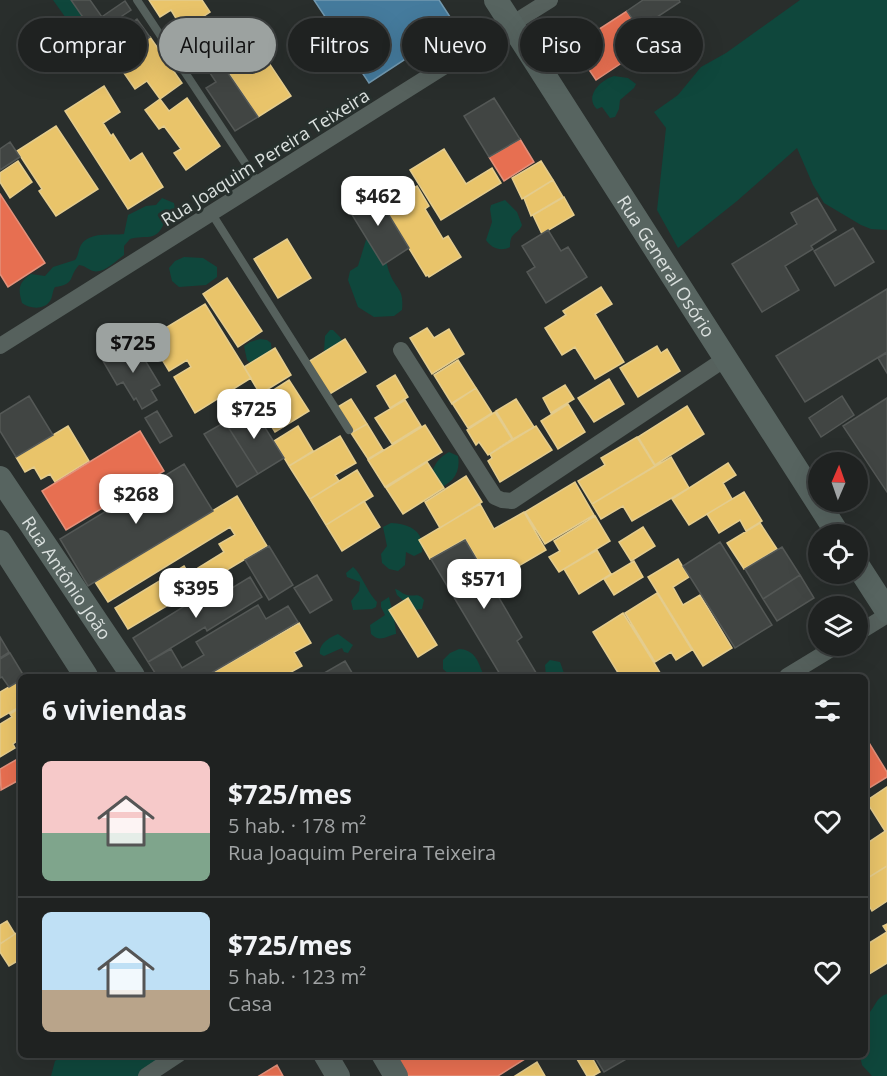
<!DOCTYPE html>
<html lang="es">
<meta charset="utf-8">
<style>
body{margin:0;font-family:"Open Sans",sans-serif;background:#272a2a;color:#f1f3f6;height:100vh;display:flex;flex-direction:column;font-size:22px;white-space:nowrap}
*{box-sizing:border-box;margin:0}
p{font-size:20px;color:#a1a4a5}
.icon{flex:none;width:33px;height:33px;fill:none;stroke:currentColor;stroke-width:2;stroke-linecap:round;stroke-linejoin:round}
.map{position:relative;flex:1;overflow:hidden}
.panel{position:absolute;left:18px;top:674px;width:850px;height:384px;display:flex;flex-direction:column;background:#1f2221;border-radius:9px;box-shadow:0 6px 24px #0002,0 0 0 2px #3c3f3f}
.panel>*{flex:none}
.hud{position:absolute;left:18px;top:18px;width:852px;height:54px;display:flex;gap:12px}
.needle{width:39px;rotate:2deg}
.tools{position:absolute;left:808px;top:452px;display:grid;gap:12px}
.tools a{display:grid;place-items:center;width:60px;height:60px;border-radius:50%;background:#1f2221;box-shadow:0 6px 24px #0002,0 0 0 2px #3c3f3f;font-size:30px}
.price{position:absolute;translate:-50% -51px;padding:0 14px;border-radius:12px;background:#fff;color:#222;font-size:20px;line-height:39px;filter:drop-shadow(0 2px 3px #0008)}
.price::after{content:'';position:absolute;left:50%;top:36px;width:18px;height:14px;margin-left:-9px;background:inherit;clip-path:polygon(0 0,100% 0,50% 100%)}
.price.active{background:#9ca2a0;color:#111}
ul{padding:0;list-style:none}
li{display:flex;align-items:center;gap:18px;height:150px;padding:0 24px}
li+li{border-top:2px solid #3c3f3f}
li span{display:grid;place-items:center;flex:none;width:168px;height:120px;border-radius:9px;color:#555}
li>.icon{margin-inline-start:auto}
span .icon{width:72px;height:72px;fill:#fffc;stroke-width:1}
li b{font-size:26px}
h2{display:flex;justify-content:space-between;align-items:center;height:72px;padding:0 24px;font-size:26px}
.chip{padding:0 21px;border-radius:27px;background:#1f2221;box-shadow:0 6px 24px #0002,0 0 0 2px #3c3f3f;font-size:21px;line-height:54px}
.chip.active{background:#9ca2a0;color:#111}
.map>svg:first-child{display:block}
.green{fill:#0f473c}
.homes{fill:#e9c46a;stroke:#e4cc8d;stroke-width:1.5}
.shops{fill:#e76f51;stroke:#e3917b;stroke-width:1.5}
.public{fill:#457b9d;stroke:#7299b0;stroke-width:1.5}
.building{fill:#414543;stroke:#545856;stroke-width:1.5}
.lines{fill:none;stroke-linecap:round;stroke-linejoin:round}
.lane{stroke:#56615d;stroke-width:8}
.street{stroke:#56615d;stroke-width:16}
.secondary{stroke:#576460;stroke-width:24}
.labels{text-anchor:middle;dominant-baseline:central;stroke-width:6;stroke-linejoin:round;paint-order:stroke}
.street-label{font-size:18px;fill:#dae0de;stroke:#27302d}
</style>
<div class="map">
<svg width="887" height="1076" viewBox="0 0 887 1076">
<rect width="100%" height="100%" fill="#292e2c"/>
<path class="green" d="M53,0H71L88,23L85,31L80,32L73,28Z
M800,0H887V230L871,229L861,225L824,203L813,185L797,148L737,201L678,248L657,210L666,128L654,112L678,95L701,67L726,53Z
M614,76L628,78L636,84L634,88L620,100L619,109L615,117L610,118L602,107L597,109C584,97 600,80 614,76Z
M162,198L174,203L176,216L170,221L164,223C156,243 146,234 130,239L124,246V255C116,261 103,274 93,271C87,269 86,266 79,265C68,277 76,284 55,287C52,292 53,296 50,301C44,310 30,309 22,303C18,289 18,283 31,274L45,276L53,267L75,260C79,255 78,250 81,245C90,231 110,236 124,234L128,215L146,206L156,205Z
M505,200L517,212L522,225C517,236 510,231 510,247C501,252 491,248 486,240L492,222L490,209L491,205Z
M374,235C389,253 383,256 390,274C397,291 404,288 402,310L394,316L374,317L358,307L348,280L350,271L358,266L366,240Z
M184,257L203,258L217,267V277L206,285L179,287L172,281L169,268L175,261Z
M330,330H333L340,337L345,348L327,354L324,351L325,336Z
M260,339L267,340L271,343L272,354L253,365L247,360L244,346L250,342Z
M449,452L458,456C461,473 452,485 435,489L429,483C433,468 435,460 449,452Z
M391,523C410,524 425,531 422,552L414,556L406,552L405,565L398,571L389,569L382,563L381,554L387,546L383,527Z
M353,567C361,573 367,592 377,602L376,607L372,609L353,610L351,601L359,591L360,582L347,577L346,573Z
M395,589C400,590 402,594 407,595C415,597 418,592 424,600L422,609L414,610L397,595Z
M389,597C390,601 397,630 396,634C386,636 380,643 371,634L370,625L385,615L381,607V602Z
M338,634L353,645L348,653L344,652L342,648L324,656L320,654C318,644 330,637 338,634Z
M459,649C476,650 478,662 484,676H451L443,669V660L450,653Z
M550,660L560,662L565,676H546L545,665Z
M887,994V1076H872L862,1065L860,1056L866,1054V1015C876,1009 874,998 887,994Z
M63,1055L65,1054L164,1055L143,1076H51L55,1061Z"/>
<path class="homes" d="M149,0H202L210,12L183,30L171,10L160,17Z
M239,18L291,96L258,117L206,39Z
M150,37L182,83L160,99L147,81L135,89L115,60Z
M104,86L120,112L103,123L111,136L113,134L130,161L142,153L163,187L128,209L65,111Z
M187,98L220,146L186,170L174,153L181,149L164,126L159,129L145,110L160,99L169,111Z
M56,126L98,189L56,216L39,191L42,189L17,151Z
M444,149L466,184L492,168L501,183L441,220L410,170Z
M18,161L32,182L10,198L0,182V173Z
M541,161L553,180L522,199L512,178Z
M553,180L563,197L531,216L524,198Z
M417,186L429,206L425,209L443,239L448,236L461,257L429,277L428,275L426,276L388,214L395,210L390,202Z
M564,197L574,215L542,234L533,215Z
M287,239L311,278L278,298L254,259Z
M227,278L262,331L238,347L203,294Z
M601,287L612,304L595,314L624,362L595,379L575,347L562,355L545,328L566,315L563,311Z
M205,304L251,378L195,413L174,377L191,367L187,360L169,371L149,338Z
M427,328L434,338L449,329L464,354L432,374L410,338Z
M345,339L366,372L328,395L308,362Z
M657,346L661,353L667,349L680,371L638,397L620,368Z
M275,348L291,375L260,394L244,367Z
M458,360L476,388L452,404L434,375Z
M395,375L408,397L390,408L377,386Z
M609,379L624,404L594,422L578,398Z
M289,380L309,411L275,432L268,421L279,414L273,404L267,407L261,398Z
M565,385L574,399L551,413L543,398Z
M476,388L492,413L468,428L452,403Z
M351,399L367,424L351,433L336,408Z
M516,399L534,427L513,439L496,411Z
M405,400L421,426L392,444L375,418Z
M568,404L585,432L558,449L541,421Z
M687,406L704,434L655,465L638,437Z
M495,412L512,439L488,455L479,442L476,445L467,430Z
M367,424L383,450L368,459L351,433Z
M425,425L442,452L385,487L368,460Z
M68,426L89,461L55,482L50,474L41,479L34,467L25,472L16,457Z
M298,426L313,451L289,466L274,441Z
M536,426L552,450L500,482L488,461L492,458L490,454Z
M340,436L356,463L335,475L339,481L310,499L289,466Z
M637,437L655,466L592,504L578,481L605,465L601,458Z
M671,457L689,488L632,521L623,506L601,519L592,504Z
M427,462L444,488L403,514L386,488Z
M728,463L736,475L723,483L732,499L689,525L672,499Z
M357,470L373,496L326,525L310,499Z
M466,476L482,502L440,528L425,502Z
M575,482L594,515L545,544L525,512Z
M744,492L762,521L746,531L740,520L719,533L707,514Z
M237,496L267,546L207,582L198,568L224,552L219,544L235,535L230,527L108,602L95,582Z
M364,501L380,527L342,551L326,525Z
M480,504L494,529L524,512L546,550L491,582L465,539L430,559L419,540Z
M595,516L610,541L559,572L549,557L560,551L554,541Z
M760,523L777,549L744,569L727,543Z
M643,527L655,546L631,561L619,542Z
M597,550L611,574L579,594L564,569Z
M678,559L689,577L673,587L683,605L700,595L732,648L703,666L648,577Z
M634,561L643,577L614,595L604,579Z
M184,566L197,588L128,629L115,608Z
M657,593L692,650L676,660L671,652L655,662L625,613Z
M408,598L437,645L418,657L389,610Z
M623,613L653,661L662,676H620L593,632Z
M299,623L311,643L294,652L302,666L284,676H270L268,674L266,675L267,676H207Z
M21,680V706L0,718V692Z
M21,707V741L20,739L13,744L15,748L0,757V724L12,717L10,714Z
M887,787V830L885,831L866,801Z
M887,830V866L866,879V844Z
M887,866V901L872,911L866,900V879Z
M7,921L15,934L0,944V925Z
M887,924V963L866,976V945L887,932L883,926Z
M21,930V959L9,966L0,952V944Z
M574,1054H590L600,1072L593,1076H587Z
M537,1062L545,1076H515Z"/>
<path class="shops" d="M627,11L640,31L620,44L629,58L596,80L573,46Z
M520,139L534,162L504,181L489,157Z
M0,194L45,263L8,287L0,274Z
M140,431L164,471L66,530L42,491Z
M866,738L887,772V777L866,790Z
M21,757V779L1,790L0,769Z
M388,1054H533L498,1076H402Z
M277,1065L283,1076H259Z"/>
<path class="public" d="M314,0H439L456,26L369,83Z"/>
<path class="building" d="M71,0H90L102,17L89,26Z
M643,0H679L680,2L639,29L627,11Z
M125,1L131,10L107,26L114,36L137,19L150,37L115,60L90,25Z
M212,50L258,117L235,131L206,88L216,82L200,58Z
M494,98L520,139L489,157L464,116Z
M10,142L20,157L0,170V149Z
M373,189L409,248L383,265L346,205Z
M817,198L836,230L811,246L813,249L785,266L799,290L762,312L732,264L797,224L791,213Z
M853,228L874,262L835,286L814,251Z
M548,230L561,251L568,247L587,277L546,303L527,272L535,267L522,246Z
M887,289V352L805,402L776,356Z
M134,342L160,385L151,390L157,400L142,409L136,398L134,400L123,382L117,385L103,361Z
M887,353V373L878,358Z
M29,396L53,435L16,457L0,431V414Z
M842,396L854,415L821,437L809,418Z
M887,398V492L843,426Z
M251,405L284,458L258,474L225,422Z
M157,411L172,436L160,443L145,418Z
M225,422L258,474L237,487L204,434Z
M184,464L213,511L88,586L60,539Z
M465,540L522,637L517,641L538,676H501L431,559Z
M720,542L772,625L735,648L683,566Z
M269,546L293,585L269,600L245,560Z
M782,547L800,575L763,599L745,569Z
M317,575L332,600L310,613L294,588Z
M800,575L814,598L777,621L763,599Z
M250,577L262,597L207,631L205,627L148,662L133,638L204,594L209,602Z
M258,605L266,619L288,606L298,622L206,676H157L148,662L171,649L182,668L204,655L196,642Z
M0,637L9,652L0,658Z
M10,653L24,676H21V680L9,687L2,677L0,678V659Z
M345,661L354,676H319Z
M605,1054H629L630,1057L604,1072L596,1059Z"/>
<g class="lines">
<path class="lane" d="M137,0L259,184
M212,214L349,430"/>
<path class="street" d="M0,346L550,0
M401,350L495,497L502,500L512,501L725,359
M858,633L887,615
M787,676L838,645
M146,1076L179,1054"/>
<g class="secondary">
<path id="s1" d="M496,0L838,534"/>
<path id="s2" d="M0,478L133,676"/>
<path d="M0,542L86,676"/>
<path d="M858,566L887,611"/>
<path d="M325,1054L338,1076"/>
<path d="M383,1054L396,1076"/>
</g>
</g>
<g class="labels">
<g class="street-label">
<text transform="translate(265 157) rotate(-32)">Rua Joaquim Pereira Teixeira</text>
<text stroke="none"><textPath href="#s1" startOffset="316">Rua General Osório</textPath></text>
<text stroke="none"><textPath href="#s2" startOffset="120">Rua Antônio João</textPath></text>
</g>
</g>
</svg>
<div class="tools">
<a><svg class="needle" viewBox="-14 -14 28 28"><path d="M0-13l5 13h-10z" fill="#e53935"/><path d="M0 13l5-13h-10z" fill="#a1a4a5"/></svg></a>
<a><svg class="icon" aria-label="locate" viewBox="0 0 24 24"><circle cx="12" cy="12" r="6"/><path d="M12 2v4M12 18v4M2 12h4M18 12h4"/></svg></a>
<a><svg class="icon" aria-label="layers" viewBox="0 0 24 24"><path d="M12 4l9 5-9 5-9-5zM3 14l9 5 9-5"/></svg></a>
</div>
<b class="price" style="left:378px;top:227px">$462</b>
<b class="price active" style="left:133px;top:374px">$725</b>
<b class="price" style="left:254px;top:440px">$725</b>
<b class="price" style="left:136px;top:525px">$268</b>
<b class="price" style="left:484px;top:610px">$571</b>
<b class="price" style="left:196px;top:619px">$395</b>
<div class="hud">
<a class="chip">Comprar</a>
<a class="chip active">Alquilar</a>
<a class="chip">Filtros</a>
<a class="chip">Nuevo</a>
<a class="chip">Piso</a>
<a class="chip">Casa</a>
</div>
<section class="panel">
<h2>6 viviendas<svg class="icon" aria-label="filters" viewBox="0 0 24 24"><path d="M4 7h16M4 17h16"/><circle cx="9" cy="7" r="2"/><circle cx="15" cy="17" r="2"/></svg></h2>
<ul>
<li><span style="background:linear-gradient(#f6c9c9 60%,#7fa58c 0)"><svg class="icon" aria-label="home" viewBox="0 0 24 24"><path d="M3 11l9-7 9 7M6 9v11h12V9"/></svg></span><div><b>$725/mes</b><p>5 hab. · 178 m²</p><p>Rua Joaquim Pereira Teixeira</p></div><svg class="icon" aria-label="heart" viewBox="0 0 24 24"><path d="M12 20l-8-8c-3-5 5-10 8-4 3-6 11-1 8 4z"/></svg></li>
<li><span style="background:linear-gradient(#bfe0f5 65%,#b9a48a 0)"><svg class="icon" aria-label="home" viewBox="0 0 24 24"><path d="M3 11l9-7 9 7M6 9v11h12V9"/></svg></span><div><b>$725/mes</b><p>5 hab. · 123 m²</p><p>Casa</p></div><svg class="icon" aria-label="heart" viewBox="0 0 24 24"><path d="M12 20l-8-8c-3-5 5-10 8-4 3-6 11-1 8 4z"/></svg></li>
</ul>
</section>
</div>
